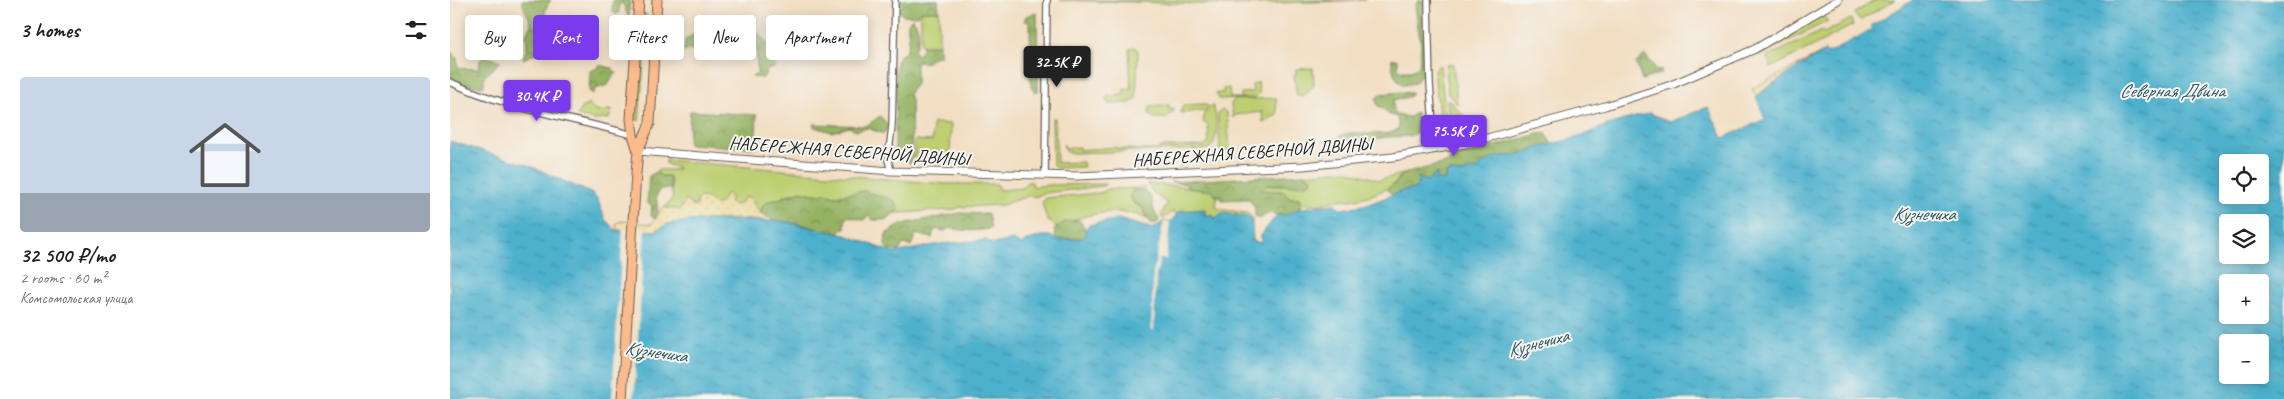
<!DOCTYPE html>
<meta charset="utf-8">
<style>
body{margin:0;font-family:Caveat,sans-serif;background:#f2f2f2;color:#222;height:100vh;display:flex;flex-direction:column;font-size:19px;white-space:nowrap}
*{box-sizing:border-box;margin:0}
p{font-size:16px;color:#767676}
.icon{flex:none;width:28px;height:28px;fill:none;stroke:currentColor;stroke-width:2;stroke-linecap:round;stroke-linejoin:round}
.map{position:relative;flex:1;overflow:hidden}
.sheet{display:flex;flex-direction:column;background:#fff;width:450px}
.sheet>*{flex:none}
.hud{position:absolute;left:15px;top:15px;width:475px;height:45px;display:flex;gap:10px}
.tools{position:absolute;left:1769px;top:154px;display:grid;gap:10px}
.tools a{display:grid;place-items:center;width:50px;height:50px;border-radius:5px;background:#fff;box-shadow:0 2px 12px #0003;font-size:25px}
.price{position:absolute;translate:-50% -42px;padding:0 11px;border-radius:5px;background:#7c3aed;color:#fff;font-size:16px;line-height:32px;filter:drop-shadow(0 1px 2px #0008)}
.price::after{content:'';position:absolute;left:50%;top:30px;width:15px;height:11px;margin-left:-8px;background:inherit;clip-path:polygon(0 0,100% 0,50% 100%)}
.price.active{background:#222;color:#fff}
ul{padding:0;list-style:none}
li{display:grid;align-content:center;gap:10px;height:265px;padding:0 20px}
li+li{border-top:1px solid #e0e0e0}
li span{display:grid;place-items:center;height:155px;border-radius:5px;color:#555}
li>.icon{margin-inline-start:auto}
span .icon{width:90px;height:90px;fill:#fffc;stroke-width:1}
li b{font-size:21px}
h2{display:flex;justify-content:space-between;align-items:center;height:60px;padding:0 20px;font-size:21px}
.chip{padding:0 18px;border-radius:5px;background:#fff;box-shadow:0 2px 12px #0003;font-size:18px;line-height:45px}
.chip.active{background:#7c3aed;color:#fff}
main{display:flex;flex:1;min-height:0}
.map>svg:first-child{display:block}
.green{fill:#becf72;stroke:#6d7647}
.forest{fill:url(#forest-crowns);stroke:#596740}
.sand{fill:url(#sand-dots);stroke:#857b5d}
.water{fill:url(#water-ripples);stroke:#346674;fill-rule:evenodd}
.pier{fill:#f2dec2}
.lines{fill:none;stroke-linecap:round;stroke-linejoin:round}
.minor-casing{stroke:#676056;stroke-width:8}
.tertiary-casing{stroke:#676056;stroke-width:9}
.primary-casing{stroke:#676056;stroke-width:11}
.minor{stroke:#fff;stroke-width:5.5}
.tertiary{stroke:#fff;stroke-width:7}
.primary{stroke:#fbbb8d;stroke-width:9}
.labels{text-anchor:middle;dominant-baseline:central;stroke-width:4;stroke-linejoin:round;paint-order:stroke}
.street-label{font-size:18px;fill:#1c1c1c;stroke:#f6f6f2}
.water-label{font-size:19px;font-style:italic;fill:#305762;stroke:#f6f6f2}
</style>
<main>
<section class="sheet">
<h2>3 homes<svg class="icon" aria-label="filters" viewBox="0 0 24 24"><path d="M4 7h16M4 17h16"/><circle cx="9" cy="7" r="2"/><circle cx="15" cy="17" r="2"/></svg></h2>
<ul>
<li><span style="background:linear-gradient(#c9d6e8 75%,#9aa5b1 0)"><svg class="icon" aria-label="home" viewBox="0 0 24 24"><path d="M3 11l9-7 9 7M6 9v11h12V9"/></svg></span><div><b>32 500 ₽/mo</b><p>2 rooms · 60 m²</p><p>Комсомольская улица</p></div></li>
</ul>
</section>
<div class="map">
<svg width="1834" height="399" viewBox="0 0 1834 399">
<defs>
<pattern id="forest-crowns" width="20" height="18" patternUnits="userSpaceOnUse" patternTransform="scale(1.25)"><rect width="20" height="18" fill="#96b264"/><path d="M2 6a3 3 0 1 1 6 0M12 15a3 3 0 1 1 6 0" fill="none" stroke="#7a9052"/></pattern>
<pattern id="sand-dots" width="8" height="8" patternUnits="userSpaceOnUse" patternTransform="scale(1.25)"><rect width="8" height="8" fill="#eeda9e"/><path d="M2 2h.1M6 6h.1" fill="none" stroke="#ccba88" stroke-width="1.8" stroke-linecap="round"/></pattern>
<pattern id="water-ripples" width="26" height="14" patternUnits="userSpaceOnUse" patternTransform="scale(1.25)"><rect width="26" height="14" fill="#4db0cc"/><path d="M2 4q2-2 4 0t4 0M15 11q2-2 4 0t4 0" fill="none" stroke="#3f8ea5"/></pattern>
</defs>
<rect width="100%" height="100%" fill="#f6f6f2"/>
<filter id="ink" filterUnits="userSpaceOnUse"><feTurbulence type="fractalNoise" baseFrequency=".02" numOctaves="2"/><feDisplacementMap in="SourceGraphic" scale="10" xChannelSelector="R" yChannelSelector="G"/><feConvolveMatrix kernelMatrix="1 2 1 2 8 2 1 2 1" color-interpolation-filters="sRGB"/></filter>
<filter id="wash" filterUnits="userSpaceOnUse"><feTurbulence type="fractalNoise" baseFrequency=".0096" numOctaves="4" result="noise"/><feDisplacementMap in="SourceGraphic" scale="20" xChannelSelector="R" yChannelSelector="G"/><feGaussianBlur stdDeviation="1.12" result="paint"/><feColorMatrix in="noise" values="0 0 0 0 0 0 0 0 0 0 0 0 0 0 0 0 0 1.4 0 .05"/><feComposite in="paint" operator="in"/></filter>
<g filter="url(#wash)">
<rect width="100%" height="100%" fill="#f2dec2"/>
<path class="green" d="M610,0H915L782,5Z
M1426,0H1445L1411,20L1408,19L1404,13Z
M471,11H489V45H471Z
M194,13L198,16L189,121L185,119Z
M1371,15L1378,21L1310,55L1308,49Z
M1401,19L1403,25L1321,68L1317,57L1372,31L1374,33Z
M684,47L687,49L688,52L686,99L680,103L659,104L656,100L658,96L674,95V89H681L679,49Z
M1003,63L1007,104L998,94L996,65Z
M990,65L997,130L991,131L984,70Z
M863,68L864,85L855,95L847,96L844,75L846,74V69Z
M808,82L809,93L805,98L769,99L766,93H773V89L779,88L780,98H791V93L803,92L802,85Z
M826,98L827,114L813,123L812,112L786,115L783,118L781,104L784,100Z
M997,100L1000,101L1023,126L1001,132Z
M140,104L139,105L145,111L162,110L161,116H159V119L144,120L127,116L131,108Z
M754,104L758,106V109L762,105C768,115 769,142 759,149L622,153L616,152L613,144L616,148L629,147V150L666,147L667,149C682,148 694,151 709,150L710,147L754,146L759,143L758,126L753,122L754,114L757,110L731,113V109L734,105Z
M719,105V109L725,110L717,118H704L699,114L700,107Z
M772,110L777,113L780,151H770L768,114Z
M603,118H605L607,163L633,162L634,167L607,168L603,166L602,120Z
M483,123L501,124L500,158H464L465,140L482,141Z
M216,160L495,184H547L549,190L572,188L577,182H582L583,187L598,185L656,184L653,186L595,193L584,197L581,195L552,205L511,207L502,210L446,213L449,211L444,200L414,192L385,196L376,193L363,194L351,191L334,196L330,199H323L311,212L300,199L293,200L290,204L283,205L278,201L281,197L277,193L269,204H264L259,199L251,197L247,201L246,206L240,204L228,210L215,207L223,197C220,190 223,183 219,176H211L206,172L208,170H228V168L216,164Z
M895,170L929,180L957,173L949,177L945,185L922,195L901,200L894,199L870,204H855L849,198H839L834,192L809,190L815,186L856,184L854,175L853,174Z
M698,184L738,187L762,191L767,198L766,205L768,209L797,213L802,217V223L798,217L772,213L764,219L759,215L755,216V210L730,211L726,214L722,212L713,219L711,215L717,203L703,193Z
M694,188L696,191L687,190L680,197L684,204L692,207L697,219C670,205 631,214 608,228L597,220L592,203L596,198L650,193L658,189Z"/>
<path class="forest" d="M72,0H101C92,12 94,19 101,31L108,33L110,37L91,51L73,59L77,46L76,34L81,24C79,15 73,10 72,0Z
M163,0H180L177,47L170,44L171,19L176,21L178,16L172,2L169,6V13L166,15C160,10 163,6 163,0Z
M450,0H488L489,11H471L468,16L453,15L447,11Z
M973,0L975,70L965,83L954,85C945,81 941,68 942,58L948,60V67L950,71H961L969,66L971,46L965,6L968,1Z
M587,13L588,91L586,92L581,88L580,22L574,21L576,16Z
M462,18C470,25 471,41 464,49L465,54L468,55L473,47L471,45H489L490,56L483,57L476,63L470,61L466,63V84L459,93L461,100L462,157L460,163L445,156L446,63C447,55 452,56 456,51C461,42 457,31 458,22Z
M258,28L308,33L324,51V68L318,69L313,78L302,77L307,74V45L298,47L281,43L268,52H259V44H243L242,50L234,51L235,40L237,38Z
M0,51L7,58L8,68L29,69L30,60L34,56L51,61L34,77V86H16L0,76Z
M1195,55L1208,71L1211,70L1212,73L1192,80L1186,63Z
M149,65L162,68L167,74H165L158,85L145,89L143,94L139,91L140,71L147,68Z
M950,92L962,93L959,97L943,100L944,111L946,115L960,117L966,112L970,131C956,141 942,134 927,139C923,141 921,143 916,143C907,142 901,141 892,143L889,141L888,137C901,126 939,142 949,127L947,117L938,114L933,108L928,106L926,99L930,94Z
M240,111L307,115L305,148L238,144Z
M430,116L438,125L434,134L417,128L406,131L399,127L382,132L364,127L363,124L416,126Z
M1095,132L1101,143C1092,150 1073,150 1064,156C1048,153 1040,164 1026,169C1021,171 1019,170 1014,173L1000,172L995,175L994,181L986,179V173L977,181L970,178L967,187L960,191L943,195L938,191L937,189L946,183L953,174L996,163L1001,159Z
M206,172L211,176H219L221,189H211C203,195 208,203 208,212L204,219L201,216L202,206L197,203L199,176Z
M853,174L862,178L861,182C845,190 823,178 810,190L834,191L839,198H847L852,201V206C841,215 833,217 819,213L809,219L805,216V208L799,199L771,200L762,191L742,189L735,184L721,182Z
M683,190C710,192 697,205 709,219L708,222L705,224L700,222L691,206L683,203L680,195Z
M351,191L363,194L376,193L385,196L414,191L444,200L449,210L435,220H423L419,216L413,220L398,216L395,220V228L387,234C366,230 345,219 323,222L321,218L311,214C312,197 323,202 332,198C340,194 343,194 351,191Z
M510,213L538,214L541,228C528,232 514,231 501,228L494,231L487,229L483,232L482,238L466,234L461,246L453,244L449,251L439,250L435,246L436,234L452,224Z
M629,220L635,228L636,236L633,238L606,239L604,229L615,222Z"/>
<path class="sand" d="M1375,51L1340,72L1306,96L1302,89Z
M277,193L281,196L279,203L283,205L290,204L294,198L299,197L311,214L321,218L323,222L292,219L248,220L218,224L205,231L165,230L167,223L171,221L202,224L213,207L230,210L236,200L243,207L247,205V200L250,197L259,199L264,204H269Z"/>
<path class="water" d="M1463,0H1834V399H0V141L78,165L143,194L147,198L155,219L165,230L205,231L218,224L248,220L331,221L396,235L444,253L490,244L536,240L543,244L563,240L572,245L575,241L592,236H599L610,240L633,238L636,235L635,230L639,225L668,219L703,229L714,221L720,222L730,211L755,209V216L763,214L765,219L772,213L799,217L802,223L803,241L811,243V235L827,215C837,216 841,212 849,209C861,206 873,205 885,204L891,209L919,204L952,191L964,189L968,185V177L977,181L988,173L986,179L994,181L998,172L1014,173L1019,170L1027,169C1036,159 1051,154 1064,156C1071,151 1080,155 1086,148L1129,137L1160,124L1200,113L1220,122L1258,107L1273,138L1315,119L1306,96L1340,72L1375,51L1377,54L1422,29L1421,26ZM1778,162H1810V195H1778ZM1778,222H1810V255H1778ZM1778,282H1810V315H1778ZM1778,342H1810V375H1778Z"/>
<path class="pier" d="M714,221L720,222L716,259H710L706,275L704,330H701L703,274Z
M173,228H195L184,399H162Z"/>
</g>
<g filter="url(#ink)">
<g class="lines">
<defs>
<path id="minor" d="M978,0L980,84L985,150
M0,82C58,109 122,118 183,135
M441,171L438,160L442,126L445,0
M595,175L597,0"/>
<path id="tertiary" d="M188,151L441,171L627,176L853,166L943,157L1015,144L1155,106L1221,85L1305,49L1388,0"/>
<path id="primary" d="M188,151L183,135L181,119L189,0
M172,399L186,173L188,151L200,123L207,0"/>
</defs>
<use href="#minor" class="minor-casing"/>
<use href="#tertiary" class="tertiary-casing"/>
<use href="#primary" class="primary-casing"/>
<use href="#minor" class="minor"/>
<use href="#tertiary" class="tertiary"/>
<use href="#primary" class="primary"/>
</g>
</g>
<g class="labels">
<g class="street-label">
<text transform="translate(399 151) rotate(4)">НАБЕРЕЖНАЯ СЕВЕРНОЙ ДВИНЫ</text>
<text transform="translate(802 152) rotate(-4)">НАБЕРЕЖНАЯ СЕВЕРНОЙ ДВИНЫ</text>
</g>
<g class="water-label">
<text x="1722" y="91">Северная Двина</text>
<text x="1474" y="214">Кузнечиха</text>
<text transform="translate(1088 343) rotate(-15)">Кузнечиха</text>
<text transform="translate(206 352) rotate(8)">Кузнечиха</text>
</g>
</g>
</svg>
<div class="tools">
<a><svg class="icon" aria-label="locate" viewBox="0 0 24 24"><circle cx="12" cy="12" r="6"/><path d="M12 2v4M12 18v4M2 12h4M18 12h4"/></svg></a>
<a><svg class="icon" aria-label="layers" viewBox="0 0 24 24"><path d="M12 4l9 5-9 5-9-5zM3 14l9 5 9-5"/></svg></a>
<a>+</a>
<a>−</a>
</div>
<b class="price active" style="left:607px;top:88px">32.5K ₽</b>
<b class="price" style="left:87px;top:122px">30.4K ₽</b>
<b class="price" style="left:1004px;top:157px">75.5K ₽</b>
<div class="hud">
<a class="chip">Buy</a>
<a class="chip active">Rent</a>
<a class="chip">Filters</a>
<a class="chip">New</a>
<a class="chip">Apartment</a>
</div>
</div>
</main>
